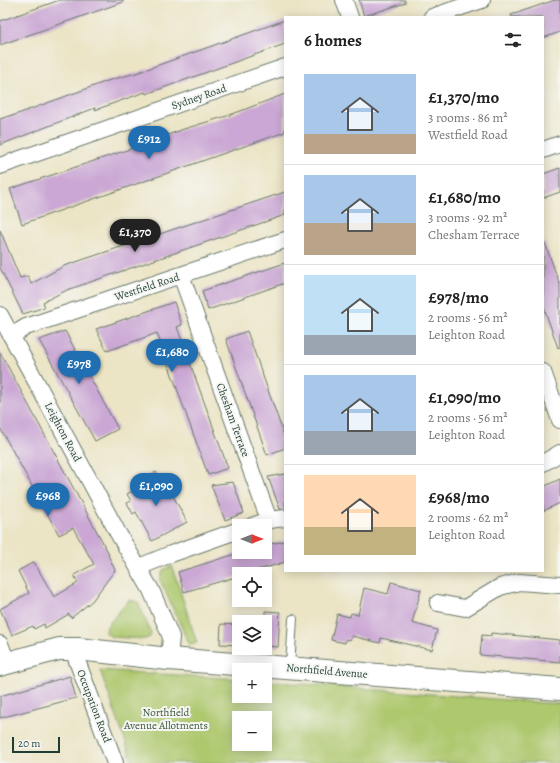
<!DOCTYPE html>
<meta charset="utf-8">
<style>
body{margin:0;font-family:Alegreya,serif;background:#f6f6f6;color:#222;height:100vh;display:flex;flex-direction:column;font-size:15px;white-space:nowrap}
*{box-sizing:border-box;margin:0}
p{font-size:13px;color:#767676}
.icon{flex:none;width:22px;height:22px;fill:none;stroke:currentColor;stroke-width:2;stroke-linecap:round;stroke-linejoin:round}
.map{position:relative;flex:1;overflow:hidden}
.side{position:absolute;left:284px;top:16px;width:260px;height:556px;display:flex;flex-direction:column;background:#fff;border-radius:0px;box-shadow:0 2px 10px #0003}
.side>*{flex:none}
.needle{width:26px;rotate:90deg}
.fabs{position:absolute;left:232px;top:519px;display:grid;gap:8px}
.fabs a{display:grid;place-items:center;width:40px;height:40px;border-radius:0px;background:#fff;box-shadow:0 2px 10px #0003;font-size:20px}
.scale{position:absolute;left:12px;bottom:10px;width:48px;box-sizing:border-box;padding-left:4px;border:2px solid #1f3d34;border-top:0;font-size:11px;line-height:14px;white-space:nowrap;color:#1f3d34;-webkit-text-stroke:3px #f6f6f2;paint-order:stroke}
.price{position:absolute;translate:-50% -34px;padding:0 9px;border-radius:14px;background:#1f6fb2;color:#fff;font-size:13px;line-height:26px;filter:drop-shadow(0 1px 2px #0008)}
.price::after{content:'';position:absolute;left:50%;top:24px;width:12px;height:9px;margin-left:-6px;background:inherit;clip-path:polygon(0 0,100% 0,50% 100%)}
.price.selected{background:#222;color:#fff}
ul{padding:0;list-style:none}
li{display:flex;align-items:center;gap:12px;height:100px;padding:0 20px}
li+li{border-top:1px solid #e0e0e0}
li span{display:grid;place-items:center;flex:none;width:112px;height:80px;border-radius:0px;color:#555}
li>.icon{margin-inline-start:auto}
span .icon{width:48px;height:48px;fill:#fffc;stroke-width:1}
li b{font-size:17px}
h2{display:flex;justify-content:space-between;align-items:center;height:48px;padding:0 20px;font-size:17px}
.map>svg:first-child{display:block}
.green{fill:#aec86e;stroke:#668251;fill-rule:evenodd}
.building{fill:#caa7d4}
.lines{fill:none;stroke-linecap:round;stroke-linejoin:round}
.lane-casing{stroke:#667767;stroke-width:10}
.street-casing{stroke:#667767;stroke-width:18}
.secondary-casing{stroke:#667767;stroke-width:24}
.lane{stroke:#fff;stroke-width:8}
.street{stroke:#fff;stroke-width:16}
.secondary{stroke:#fff;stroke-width:22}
.labels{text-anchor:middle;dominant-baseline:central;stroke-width:4;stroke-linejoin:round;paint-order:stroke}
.street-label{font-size:11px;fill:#1f3d34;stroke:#f6f6f2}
.park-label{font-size:11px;fill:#3c5940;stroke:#f6f6f2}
</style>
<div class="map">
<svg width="560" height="763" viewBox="0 0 560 763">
<rect width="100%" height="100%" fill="#f6f6f2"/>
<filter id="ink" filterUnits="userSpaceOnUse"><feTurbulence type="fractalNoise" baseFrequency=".025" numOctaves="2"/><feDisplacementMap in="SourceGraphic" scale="8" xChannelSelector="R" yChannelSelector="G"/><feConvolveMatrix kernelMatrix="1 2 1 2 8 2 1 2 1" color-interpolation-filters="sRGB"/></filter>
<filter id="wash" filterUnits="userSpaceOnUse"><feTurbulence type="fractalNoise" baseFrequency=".012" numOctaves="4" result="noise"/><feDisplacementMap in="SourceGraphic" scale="16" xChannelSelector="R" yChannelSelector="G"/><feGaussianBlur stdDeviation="0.9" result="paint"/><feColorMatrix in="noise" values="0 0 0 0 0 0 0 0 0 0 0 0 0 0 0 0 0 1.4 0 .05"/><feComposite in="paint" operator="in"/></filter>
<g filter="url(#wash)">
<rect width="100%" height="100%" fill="#ebe4c5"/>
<path class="green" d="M172,566L197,643L189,644L160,580L163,570Z
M129,600L138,602L151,633L150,637L145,639L112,637L106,633L107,626Z
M100,670L239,679V696H265V681L560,704V763H133ZM239,718H265V744H239Z"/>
<g id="blocks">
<path class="building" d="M60,0H123V2L0,45V21Z
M359,0H405V3L364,16Z
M555,0H560V32L543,38V17H512L511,15Z
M285,20V44L146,94L145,92L95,110V108L0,145V119L12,115V116L110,80L136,73Z
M285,94V132L22,224L10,189L124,151L184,129L230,115Z
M560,168V192L543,198V174Z
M285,192V215L67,290L43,302L45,307L23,314L0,268V230L20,278L28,276L31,284L64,266Z
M543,243H545L560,285V347L558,348L543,305Z
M285,263V283L208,310L202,291Z
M174,302L182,325L177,327L228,468L208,475L157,333L107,351L96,329Z
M65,331L118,429L95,441L39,340Z
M247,331L285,438V448L267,455L226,339Z
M0,352L109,554L108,555L115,570L92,601L71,618L69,614L45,628L44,624L34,629L33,626L12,635L0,609L29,593L18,571L34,562L54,597L78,583L74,575L94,564L73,528L59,535L0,428Z
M156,472L158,477L162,475L187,522L152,541L136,512L133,514L127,503L131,501L127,494L141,486L138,481Z
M285,474V509H280L268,477Z
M560,479V503L543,511V487Z
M233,482L244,513L225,520L211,485Z
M285,541V562L245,574H239V576L184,592L178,572L242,552H265V545Z
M391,582L421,590L412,623L437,630L432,650L381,638L380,643L352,636L350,640L346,639L345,643L331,640L337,614L350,617L351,613L358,615L364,588L388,594Z
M265,611L280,612L278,647L265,646Z
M221,624L239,625V645L220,644Z
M491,633L560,640V662L480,655L482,635L491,636Z
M70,676L76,698L0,718V696Z"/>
</g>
</g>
<g filter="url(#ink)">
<use href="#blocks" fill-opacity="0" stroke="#667767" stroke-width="1"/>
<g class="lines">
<defs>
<path id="lane" d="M290,667L293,619"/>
<path id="street" d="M344,0L350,17
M432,17L482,0
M543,150L560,144
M0,166L285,67
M181,275L269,520
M0,315L118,533L151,590L171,637L169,659
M11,336L26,327L285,240
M543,372L560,420
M543,463L560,453
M252,526L269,520L285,518
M139,567L171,554L239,530
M438,603L465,608L500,587L519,582L560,585
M0,644L7,662
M78,649L76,658L115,763"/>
<path id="secondary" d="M0,665L59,649H78L169,659L560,689"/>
</defs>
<use href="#lane" class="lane-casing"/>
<use href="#street" class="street-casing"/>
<use href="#secondary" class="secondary-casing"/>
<use href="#lane" class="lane"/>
<use href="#street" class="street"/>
<use href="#secondary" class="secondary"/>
</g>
</g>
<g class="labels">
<g class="street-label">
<text transform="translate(199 97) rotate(-19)">Sydney Road</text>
<text transform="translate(147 287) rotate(-18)">Westfield Road</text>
<text transform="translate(233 420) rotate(70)">Chesham Terrace</text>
<text transform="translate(63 432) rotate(62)">Leighton Road</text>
<text transform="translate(327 671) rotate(5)">Northfield Avenue</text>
<text transform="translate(94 706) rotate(69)">Occupation Road</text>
</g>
<g class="park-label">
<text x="166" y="712">Northfield<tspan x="166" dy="13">Avenue Allotments</tspan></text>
</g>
</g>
</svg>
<div class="fabs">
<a><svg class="needle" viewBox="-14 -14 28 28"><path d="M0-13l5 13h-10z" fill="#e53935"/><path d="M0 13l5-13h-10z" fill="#767676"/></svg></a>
<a><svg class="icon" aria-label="locate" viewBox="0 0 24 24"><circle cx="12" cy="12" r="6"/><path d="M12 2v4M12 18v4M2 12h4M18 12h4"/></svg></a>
<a><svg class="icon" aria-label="layers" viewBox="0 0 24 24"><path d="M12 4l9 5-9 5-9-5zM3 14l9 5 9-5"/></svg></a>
<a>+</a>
<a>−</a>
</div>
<div class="scale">20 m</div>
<b class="price" style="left:149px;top:160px">£912</b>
<b class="price selected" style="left:135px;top:253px">£1,370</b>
<b class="price" style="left:172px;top:373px">£1,680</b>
<b class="price" style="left:79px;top:385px">£978</b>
<b class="price" style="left:156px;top:507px">£1,090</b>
<b class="price" style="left:48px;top:517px">£968</b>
<section class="side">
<h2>6 homes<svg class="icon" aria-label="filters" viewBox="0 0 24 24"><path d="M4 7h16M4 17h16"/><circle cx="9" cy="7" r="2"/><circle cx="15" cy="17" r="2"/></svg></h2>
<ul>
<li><span style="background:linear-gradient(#a9c7e8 75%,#b9a48a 0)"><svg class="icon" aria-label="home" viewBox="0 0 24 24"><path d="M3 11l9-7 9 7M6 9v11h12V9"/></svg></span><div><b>£1,370/mo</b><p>3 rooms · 86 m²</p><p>Westfield Road</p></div></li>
<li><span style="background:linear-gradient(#a9c7e8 60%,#b9a48a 0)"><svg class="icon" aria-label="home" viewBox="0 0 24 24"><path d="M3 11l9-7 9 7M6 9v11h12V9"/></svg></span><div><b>£1,680/mo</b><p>3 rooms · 92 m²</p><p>Chesham Terrace</p></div></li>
<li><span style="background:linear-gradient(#bfe0f5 75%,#9aa5b1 0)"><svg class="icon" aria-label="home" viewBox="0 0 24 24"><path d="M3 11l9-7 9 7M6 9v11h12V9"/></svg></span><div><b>£978/mo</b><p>2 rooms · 56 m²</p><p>Leighton Road</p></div></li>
<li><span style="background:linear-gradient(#a9c7e8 70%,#9aa5b1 0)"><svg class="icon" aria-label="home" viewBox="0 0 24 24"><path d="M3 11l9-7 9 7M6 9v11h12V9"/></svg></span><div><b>£1,090/mo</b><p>2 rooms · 56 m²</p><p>Leighton Road</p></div></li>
<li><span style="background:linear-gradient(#ffd9b3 65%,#c2b280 0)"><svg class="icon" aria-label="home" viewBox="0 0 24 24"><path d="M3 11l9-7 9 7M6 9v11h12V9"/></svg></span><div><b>£968/mo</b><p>2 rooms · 62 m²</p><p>Leighton Road</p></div></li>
</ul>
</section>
</div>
